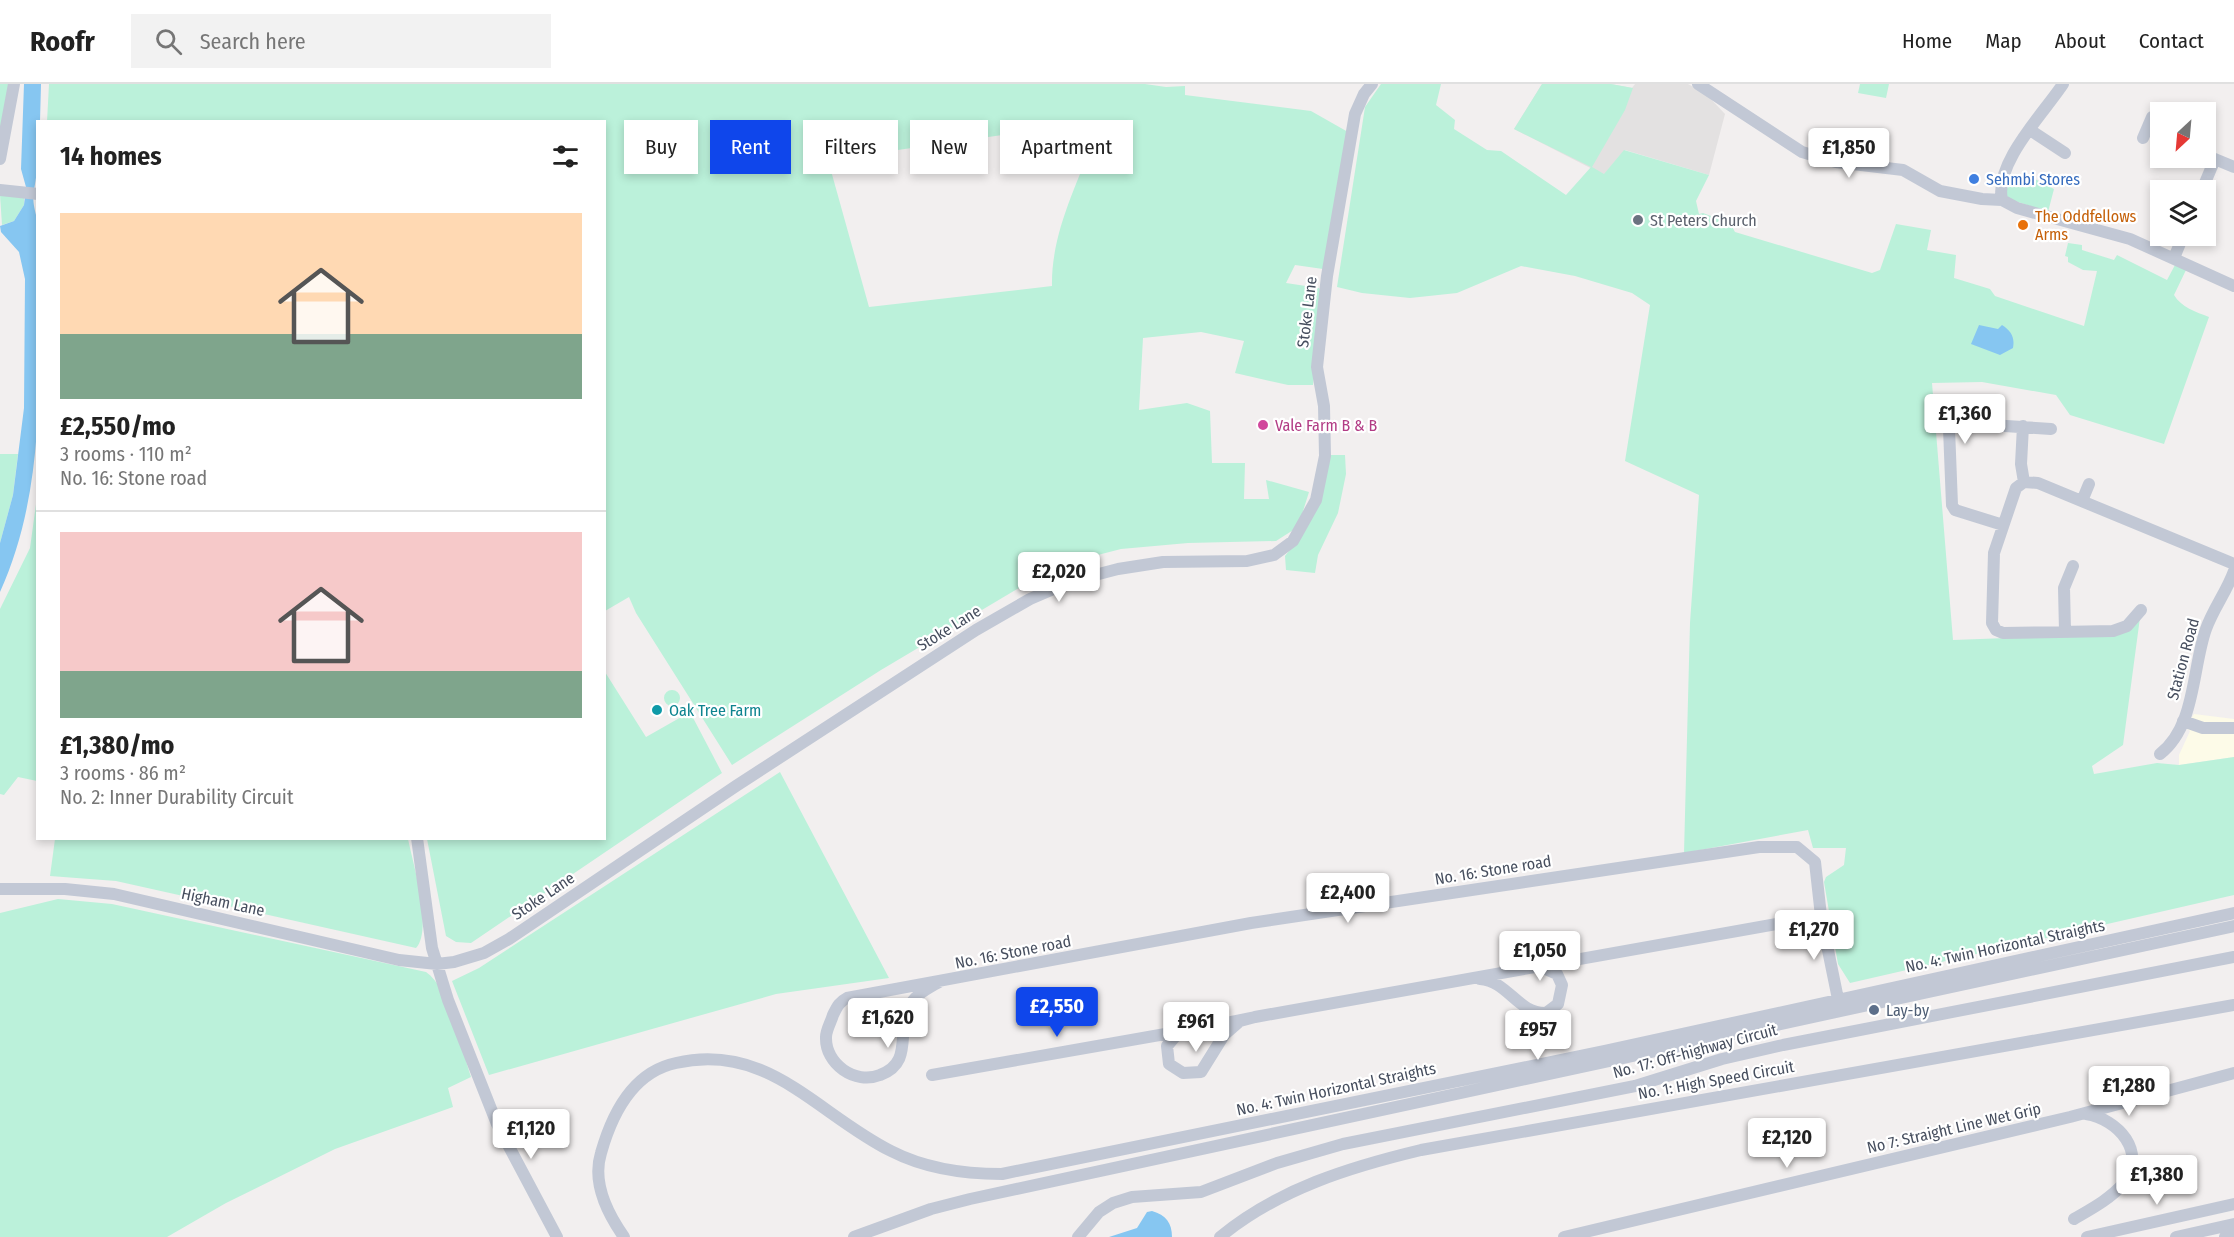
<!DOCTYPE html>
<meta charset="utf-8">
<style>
body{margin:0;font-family:"Fira Sans Condensed",sans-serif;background:#f2f2f2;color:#222;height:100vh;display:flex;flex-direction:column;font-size:22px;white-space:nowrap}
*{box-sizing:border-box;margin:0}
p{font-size:20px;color:#767676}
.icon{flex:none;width:33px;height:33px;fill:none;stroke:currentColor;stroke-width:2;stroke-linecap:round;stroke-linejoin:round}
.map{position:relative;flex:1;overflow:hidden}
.drawer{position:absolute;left:36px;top:36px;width:570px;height:720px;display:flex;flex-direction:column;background:#fff;border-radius:0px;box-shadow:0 3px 9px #0003}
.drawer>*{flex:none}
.guide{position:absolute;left:624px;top:36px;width:570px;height:54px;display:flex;gap:12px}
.needle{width:39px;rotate:206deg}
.fabs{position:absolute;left:2150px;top:18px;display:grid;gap:12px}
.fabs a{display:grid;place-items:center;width:66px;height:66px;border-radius:0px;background:#fff;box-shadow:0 3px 9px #0003;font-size:30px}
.price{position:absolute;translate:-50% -51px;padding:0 14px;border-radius:6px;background:#fff;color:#222;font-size:20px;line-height:39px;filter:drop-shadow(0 2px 3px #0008)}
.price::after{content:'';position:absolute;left:50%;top:36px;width:18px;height:14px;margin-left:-9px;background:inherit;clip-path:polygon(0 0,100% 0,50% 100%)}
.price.selected{background:#0f46eb;color:#fff}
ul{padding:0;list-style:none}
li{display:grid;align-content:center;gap:12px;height:318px;padding:0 24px}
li+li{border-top:2px solid #e0e0e0}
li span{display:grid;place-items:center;height:186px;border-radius:0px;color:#555}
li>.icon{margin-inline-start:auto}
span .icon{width:108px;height:108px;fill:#fffc;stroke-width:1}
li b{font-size:26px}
h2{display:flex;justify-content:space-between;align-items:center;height:72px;padding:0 24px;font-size:26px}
.tag{padding:0 21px;border-radius:0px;background:#fff;box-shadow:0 3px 9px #0003;font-size:21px;line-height:54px}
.tag.selected{background:#0f46eb;color:#fff}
header{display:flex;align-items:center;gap:36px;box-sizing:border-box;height:84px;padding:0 30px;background:#fff;border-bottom:2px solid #e0e0e0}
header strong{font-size:28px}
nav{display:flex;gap:33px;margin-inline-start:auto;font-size:21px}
.search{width:420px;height:54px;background:#f2f2f2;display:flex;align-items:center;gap:15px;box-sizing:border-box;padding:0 21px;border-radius:0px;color:#767676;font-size:22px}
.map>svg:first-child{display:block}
.commercial{fill:#fdfbe8}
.education{fill:#e3e1e1}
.green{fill:#bbf1da;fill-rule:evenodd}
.water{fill:#86c6f1}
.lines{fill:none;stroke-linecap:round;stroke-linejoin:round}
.minor{stroke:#c2c8d5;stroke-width:12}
.shop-dot{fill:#3f7fe0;stroke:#fff;stroke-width:2}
.worship-dot{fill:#6b7280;stroke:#fff;stroke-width:2}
.food-dot{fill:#e8710a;stroke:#fff;stroke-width:2}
.hotel-dot{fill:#d1479c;stroke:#fff;stroke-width:2}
.culture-dot{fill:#0f9aa8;stroke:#fff;stroke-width:2}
.service-dot{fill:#5c6f8a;stroke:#fff;stroke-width:2}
.labels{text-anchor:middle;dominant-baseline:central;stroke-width:4.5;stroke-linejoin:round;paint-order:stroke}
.shop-label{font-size:16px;fill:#366cbe;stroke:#fff;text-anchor:start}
.food-label{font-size:16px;fill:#c56008;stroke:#fff;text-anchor:start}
.worship-label{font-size:16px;fill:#5b616d;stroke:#fff;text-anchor:start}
.street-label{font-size:16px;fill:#464e5e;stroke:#fff}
.hotel-label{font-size:16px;fill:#b23c85;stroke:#fff;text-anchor:start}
.culture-label{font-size:16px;fill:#0d838f;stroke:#fff;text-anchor:start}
.service-label{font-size:16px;fill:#4e5e75;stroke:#fff;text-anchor:start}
</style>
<header>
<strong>Roofr</strong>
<div class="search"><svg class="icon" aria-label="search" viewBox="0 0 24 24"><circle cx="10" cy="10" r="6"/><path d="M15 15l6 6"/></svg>Search here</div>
<nav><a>Home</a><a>Map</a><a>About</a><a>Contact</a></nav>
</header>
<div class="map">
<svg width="2234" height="1153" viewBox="0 0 2234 1153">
<rect width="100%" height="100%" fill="#f2efef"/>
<path class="commercial" d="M2194,630L2234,635V673L2179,681V671L2190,647L2186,644Z"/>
<path class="education" d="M1542,0H1611L1632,4L1635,0H1688L1706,10L1725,30L1709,91L1625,66L1604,91L1514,45Z"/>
<path class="green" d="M0,0H9L0,58Z
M49,0H1145L1166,3L1185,2V11L1311,27L1348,48L1323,185L1295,181L1286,199L1319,204L1322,210L1313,301H1288L1235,289L1244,257L1201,248L1143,254L1139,326L1187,319L1210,327L1212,379H1245L1244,415H1269L1266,396L1309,408L1298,443L1276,457L1188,459L1121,465L1090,473L1034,495L881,586L732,681L636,529L629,513L605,527L604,38H47ZM1052,44L1072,46L1094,55C1076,103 1051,150 1052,202L869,223L828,76Z
M1381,0H1441L1436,21L1455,36L1454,45L1487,66L1501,67L1566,111L1591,83L1514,45L1542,0H1611L1633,4L1625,26L1592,83L1604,90L1624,66L1709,91L1696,117L1699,130L1703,129L1730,139L1735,148L1872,189L1880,186L1896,140L1931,146L1927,166L1956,171L1954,194L1990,205L1995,212L2084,242L2097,187L2083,186L2068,178V173L2065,172L2068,159L2082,161V166L2114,176L2117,171L2167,196L2175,181L2186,186L2174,211C2181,223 2196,228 2209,233L2164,360L2070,331L2056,311L1982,298L1932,299L1953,556L2112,550L2141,526L2123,661L2092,682L2094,690L2157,679L2179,681L2234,673V811L1850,899L1838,880L1824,798L1826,793L1844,781L1846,764H1813L1808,746L1684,769L1690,539L1699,411L1625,377L1650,221L1632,209L1575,192L1521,182L1457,209L1410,214L1362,209L1337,203L1365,23Z
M1860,0H1889L1886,14L1858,9Z
M2010,90L2035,95L2054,105L2048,128L2009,115L2006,110Z
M0,111L24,114V121L14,137L2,141Z
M0,370H18L13,411L0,459Z
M1330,371H1345L1346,390L1338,429L1318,471L1315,489L1286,486L1285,472C1315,436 1321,416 1330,371Z
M37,413V697L18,693L4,711L0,710V525L30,464Z
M605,588L646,653L690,628L722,689L471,859L456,858L446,852L427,755L604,754Z
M664 614a8 8 0 1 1 16 0a8 8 0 1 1-16 0Z
M780,688L889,894L776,910L489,991L452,897L479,884Z
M55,755H408C413,779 433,846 416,864L116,797L50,792Z
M58,815L112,820L426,888C451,905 461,964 471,993L448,1004L453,1023L335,1065L226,1119L167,1153H0V829Z"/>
<path class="water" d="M24,0H41L40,37L38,38C37,53 40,71 37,86C34,113 30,110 38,138C37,262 52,393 0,508V459L13,411L24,324L25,195L19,168L1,148L0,142L14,137L24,121L26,103L21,85Z
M1979,241L1998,245L2002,241C2011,247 2015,253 2013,264L2000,271L1971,260Z
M1152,1127C1166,1131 1172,1139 1172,1153H1109L1137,1144L1147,1128Z"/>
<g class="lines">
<path class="minor" d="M1698,0L1802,68L1836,78L1903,86L1940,107L1982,115L2002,116L2017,124L2130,155L2234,202
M2030,46L2065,69
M2143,54L2152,33
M2205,71L2234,83
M0,75L14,0
M0,106L38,110
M2202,106L2215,75
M2002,116C1994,79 2044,29 2063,0
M2174,174L2183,152
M2023,342L2021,380L2024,398
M2082,417L2089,400
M2003,441L1955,426L1952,421L1949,344L1959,336L1975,340L2051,345
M2141,526L2127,542L2113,547L2003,549L1996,546L1992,539L1994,469L2016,404L2024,398L2038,399L2234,480
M2065,547L2064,504L2073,482
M2183,637L2203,644H2234
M2160,670C2196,642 2192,584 2206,545C2213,525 2227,507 2234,487
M417,754L432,864L448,916L497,1040L557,1153
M0,805H65L114,810L399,876L437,880L454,878L484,869L509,855L736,702L976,546L1030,515L1072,497L1118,485L1163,478L1247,477L1274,471L1293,457L1316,416L1325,372L1324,322L1317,283L1327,192L1355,30L1364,10L1372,0
M1480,895C1508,897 1518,930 1546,929L1558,920L1562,901L1557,890L1541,883
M939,898C927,905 914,911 908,925C897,949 913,979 880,991C855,1001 825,980 826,953C826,946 831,938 833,931C837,923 839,918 847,914L1251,839L1759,763H1797L1815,778L1821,832L1838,915
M1255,933L1821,832
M1255,933L1240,937L1224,951L1201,988L1183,989L1169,980L1167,962L1178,949Z
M932,991L1188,946
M2074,1135C2091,1125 2110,1115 2123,1100C2148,1068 2118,1035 2086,1030
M624,1153C607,1129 592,1098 601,1069C612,1030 633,988 676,979C768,958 817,1030 891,1067C926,1085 963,1090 1002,1090L1605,967L2234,829
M854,1153L931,1125L970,1115L2234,842
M1078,1153L1099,1128L1113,1119L1132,1113L1201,1108L1277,1079L1343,1060L1635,1002L1722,975L1783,961L2234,873
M1220,1153C1278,1105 1350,1083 1421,1066L2234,921
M1564,1153L2070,1033L2234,989
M2087,1153L2234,1120
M2176,1153L2234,1140
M2225,1153L2234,1151"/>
</g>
<circle class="shop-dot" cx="1974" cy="95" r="6"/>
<circle class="worship-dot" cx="1638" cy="136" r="6"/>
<circle class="food-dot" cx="2023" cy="141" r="6"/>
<circle class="hotel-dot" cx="1263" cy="341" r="6"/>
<circle class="culture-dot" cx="657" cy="626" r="6"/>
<circle class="service-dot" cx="1874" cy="926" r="6"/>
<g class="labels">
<g class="shop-label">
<text x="1986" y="95">Sehmbi Stores</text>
</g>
<g class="food-label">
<text x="2035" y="132">The Oddfellows<tspan x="2035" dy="18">Arms</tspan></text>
</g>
<g class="worship-label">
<text x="1650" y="136">St Peters Church</text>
</g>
<g class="street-label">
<text transform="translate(1307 228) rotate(-83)">Stoke Lane</text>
<text transform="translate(949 544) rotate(-32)">Stoke Lane</text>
<text transform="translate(2183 575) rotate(-75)">Station Road</text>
<text transform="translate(1493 786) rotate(-9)">No. 16: Stone road</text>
<text transform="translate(543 812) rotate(-34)">Stoke Lane</text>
<text transform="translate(223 818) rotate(12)">Higham Lane</text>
<text transform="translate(2005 862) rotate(-12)">No. 4: Twin Horizontal Straights</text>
<text transform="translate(1013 868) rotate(-11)">No. 16: Stone road</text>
<text transform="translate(1695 967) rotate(-15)">No. 17: Off-highway Circuit</text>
<text transform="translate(1716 996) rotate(-10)">No. 1: High Speed Circuit</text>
<text transform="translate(1336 1005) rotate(-12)">No. 4: Twin Horizontal Straights</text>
<text transform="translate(1954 1044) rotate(-13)">No 7: Straight Line Wet Grip</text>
</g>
<g class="hotel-label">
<text x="1275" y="341">Vale Farm B &amp; B</text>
</g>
<g class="culture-label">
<text x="669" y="626">Oak Tree Farm</text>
</g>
<g class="service-label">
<text x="1886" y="926">Lay-by</text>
</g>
</g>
</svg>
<div class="fabs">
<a><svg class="needle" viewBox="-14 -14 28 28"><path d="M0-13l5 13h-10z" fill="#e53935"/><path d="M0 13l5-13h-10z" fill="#767676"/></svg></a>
<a><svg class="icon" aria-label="layers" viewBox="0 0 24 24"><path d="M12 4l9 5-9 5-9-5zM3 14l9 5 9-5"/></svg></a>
</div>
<b class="price" style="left:1849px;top:95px">£1,850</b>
<b class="price" style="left:1965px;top:361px">£1,360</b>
<b class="price" style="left:1059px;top:519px">£2,020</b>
<b class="price" style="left:1348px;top:840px">£2,400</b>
<b class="price" style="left:1814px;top:877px">£1,270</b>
<b class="price" style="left:1540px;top:898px">£1,050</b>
<b class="price selected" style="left:1057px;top:954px">£2,550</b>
<b class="price" style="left:888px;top:965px">£1,620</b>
<b class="price" style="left:1196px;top:969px">£961</b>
<b class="price" style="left:1538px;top:977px">£957</b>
<b class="price" style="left:2129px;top:1033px">£1,280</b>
<b class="price" style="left:531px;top:1076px">£1,120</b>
<b class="price" style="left:1787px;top:1085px">£2,120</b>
<b class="price" style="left:2157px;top:1122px">£1,380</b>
<div class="guide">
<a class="tag">Buy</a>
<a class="tag selected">Rent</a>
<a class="tag">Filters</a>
<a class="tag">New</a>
<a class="tag">Apartment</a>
</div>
<section class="drawer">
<h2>14 homes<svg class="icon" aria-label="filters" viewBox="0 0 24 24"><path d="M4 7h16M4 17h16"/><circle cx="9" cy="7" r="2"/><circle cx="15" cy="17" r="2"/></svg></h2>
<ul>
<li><span style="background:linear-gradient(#ffd9b3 65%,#7fa58c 0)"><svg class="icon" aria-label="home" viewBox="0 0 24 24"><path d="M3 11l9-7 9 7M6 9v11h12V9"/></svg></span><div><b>£2,550/mo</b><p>3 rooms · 110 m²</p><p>No. 16: Stone road</p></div></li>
<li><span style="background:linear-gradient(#f6c9c9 75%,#7fa58c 0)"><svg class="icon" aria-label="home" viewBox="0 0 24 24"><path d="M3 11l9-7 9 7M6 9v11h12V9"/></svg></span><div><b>£1,380/mo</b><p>3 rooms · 86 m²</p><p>No. 2: Inner Durability Circuit</p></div></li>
</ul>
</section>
</div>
